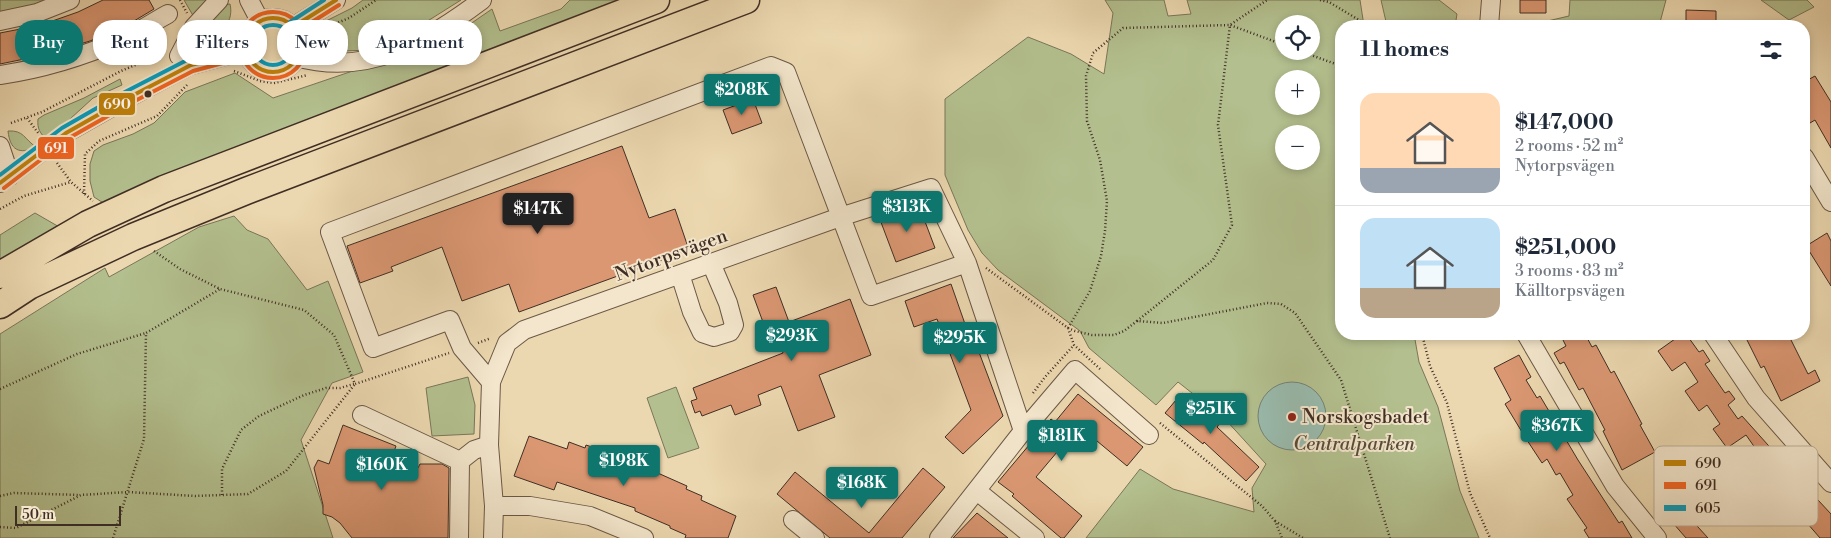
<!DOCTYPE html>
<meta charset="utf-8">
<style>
body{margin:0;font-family:"Libre Bodoni",serif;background:#f2f2f3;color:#1f2937;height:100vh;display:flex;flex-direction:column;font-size:19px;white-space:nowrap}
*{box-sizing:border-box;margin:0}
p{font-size:16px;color:#747a83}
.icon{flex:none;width:28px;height:28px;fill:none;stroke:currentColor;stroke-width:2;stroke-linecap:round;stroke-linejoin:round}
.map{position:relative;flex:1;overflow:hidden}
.details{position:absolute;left:1335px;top:20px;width:475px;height:320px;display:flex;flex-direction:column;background:#fff;border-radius:20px;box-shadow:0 2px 8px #0003}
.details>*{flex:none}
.top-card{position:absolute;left:15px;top:20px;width:475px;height:45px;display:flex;gap:10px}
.tools{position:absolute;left:1275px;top:15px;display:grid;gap:10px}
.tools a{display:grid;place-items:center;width:45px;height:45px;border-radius:50%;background:#fff;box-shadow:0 2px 8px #0003;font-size:25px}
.scale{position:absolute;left:15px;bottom:12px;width:106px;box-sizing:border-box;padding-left:5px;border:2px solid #402e24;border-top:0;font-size:14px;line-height:18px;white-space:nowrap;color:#402e24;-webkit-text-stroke:4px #f3e6cc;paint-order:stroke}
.price{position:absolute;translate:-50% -42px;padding:0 11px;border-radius:5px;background:#0f766e;color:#fff;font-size:16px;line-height:32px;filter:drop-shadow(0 1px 2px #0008)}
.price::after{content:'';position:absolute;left:50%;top:30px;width:15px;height:11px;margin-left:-8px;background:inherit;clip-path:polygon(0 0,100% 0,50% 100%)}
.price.active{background:#222;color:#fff}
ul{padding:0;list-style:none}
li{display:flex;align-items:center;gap:15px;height:125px;padding:0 25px}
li+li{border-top:1px solid #e0e1e3}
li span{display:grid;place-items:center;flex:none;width:140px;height:100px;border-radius:15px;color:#555}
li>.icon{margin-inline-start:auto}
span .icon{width:60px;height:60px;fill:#fffc;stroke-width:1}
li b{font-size:21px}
h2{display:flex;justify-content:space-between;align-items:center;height:60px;padding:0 25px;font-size:21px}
.pill{padding:0 18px;border-radius:20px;background:#fff;box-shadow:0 2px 8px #0003;font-size:18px;line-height:45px}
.pill.active{background:#0f766e;color:#fff}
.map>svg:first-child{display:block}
.green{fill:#b3bf8e;stroke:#7a7659;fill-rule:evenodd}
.water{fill:#99baac;stroke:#758276}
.building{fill:#da9772;stroke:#402e24}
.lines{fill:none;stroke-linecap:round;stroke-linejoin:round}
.minor-casing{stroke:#6b5847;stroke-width:20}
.highway-casing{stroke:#402e24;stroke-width:29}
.path{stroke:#402e24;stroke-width:2.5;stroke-dasharray:1 2.5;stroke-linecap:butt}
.minor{stroke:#f3e6cc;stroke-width:18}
.highway{stroke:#ecd8b0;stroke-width:26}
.bus-1-casing{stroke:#f3e6cc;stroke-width:8}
.bus-2-casing{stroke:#f3e6cc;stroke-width:8}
.bus-3-casing{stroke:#f3e6cc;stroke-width:8}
.bus-1{stroke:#c0820b;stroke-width:4}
.bus-2{stroke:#f26522;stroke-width:4}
.bus-3{stroke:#069dbd;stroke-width:4}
.bus-dot{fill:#402e24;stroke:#f3e6cc;stroke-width:2}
.poi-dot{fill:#8f2418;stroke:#f3e6cc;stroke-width:2}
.labels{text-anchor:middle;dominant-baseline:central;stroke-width:4;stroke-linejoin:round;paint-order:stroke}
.street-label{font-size:19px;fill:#402e24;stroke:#f3e6cc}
.poi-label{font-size:19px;fill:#402e24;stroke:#f3e6cc;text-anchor:start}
.park-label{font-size:19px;font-style:italic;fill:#574b39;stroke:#f3e6cc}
.key{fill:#f3e6cc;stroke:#bdaf9a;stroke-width:1}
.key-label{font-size:14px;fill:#402e24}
.line-badge{stroke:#f3e6cc;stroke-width:2}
.badge-label{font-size:14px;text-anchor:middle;font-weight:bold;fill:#fff}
</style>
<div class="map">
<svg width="1831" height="538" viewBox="0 0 1831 538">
<rect width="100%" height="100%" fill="#ecd8b0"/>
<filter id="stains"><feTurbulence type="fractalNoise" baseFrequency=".004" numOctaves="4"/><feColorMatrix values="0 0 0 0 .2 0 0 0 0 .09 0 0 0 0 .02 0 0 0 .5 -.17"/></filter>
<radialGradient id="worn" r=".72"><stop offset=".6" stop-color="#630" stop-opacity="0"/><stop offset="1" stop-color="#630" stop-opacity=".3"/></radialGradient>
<path class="green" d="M0,0H46L30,6L0,13Z
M184,0H212L195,19Z
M363,0H461L407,34L371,50L343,51L319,49L322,23L352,8Z
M570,0H633L108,206L94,197L90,181V164L94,151L103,145L133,134L154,123L185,92L235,73L273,98L450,38L492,9L500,31L561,9Z
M1105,0H1164L1168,16L1191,14L1187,0H1360L1364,26H1341V334H1414L1419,362L1438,407L1460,491L1479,538H1086L1140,469L1173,489L1254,512L1252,488L1266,464L1225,419L1178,382L1156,405L1089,348L1080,331L998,270L982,253L968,230L945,175V99L1028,37L1071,54L1104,74L1113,13ZM1284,24H1311V51H1284ZM1284,79H1311V106H1284ZM1284,134H1311V161H1284Z
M1381,0H1439L1457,14L1455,26H1387Z
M1570,0H1666L1659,26H1526L1569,16Z
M1761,0H1807L1814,7L1789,20Z
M230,4C234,20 223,36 205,37L200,30L223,5Z
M120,79L122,85L93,98L47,140C40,133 37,129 38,119L44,115L84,98Z
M8,131C24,130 24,139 36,147C19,155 10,150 8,131Z
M35,213L61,228L0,263V235Z
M234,216L247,230L268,239L307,290L328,281L363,372L332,383L301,440L333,538H0V334L105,268L109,277L199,227Z
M468,377L475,405L474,434L432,436L426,388Z
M676,387L699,448L668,458L647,398Z"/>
<path class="water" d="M1258 416a34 34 0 1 1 68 0a34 34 0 1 1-68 0Z"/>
<path class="building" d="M103,0H149L154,9L124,27L90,41L44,55L0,64V33L41,25L78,12Z
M1520,0H1546V13H1520Z
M1686,10L1716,11V26H1686Z
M1815,76L1831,102V148L1815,120L1810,123L1804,112V82Z
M753,99L762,123L732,134L723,110Z
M622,146L649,218L675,209L689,250L519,312L509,284L462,301L442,247L391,267L393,271L360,283L347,246Z
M918,203L935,248L896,262L879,217Z
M1827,233L1831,241V286L1806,246Z
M951,284L965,324L968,323L1003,416L963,454L945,437L971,410L937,319L914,327L905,301Z
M776,287L789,322L850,299L871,355L819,375L835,417L798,431L781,386L758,395L761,405L735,415L731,405L702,416L700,411L695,413L691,401L697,399L693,388L783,353L775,330L767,333L753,295Z
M1560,334H1585L1592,347L1596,345L1611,373L1614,371L1642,424L1640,425L1655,452L1622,470L1603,431L1605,430L1583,388L1579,390L1564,362L1560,364L1554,353L1566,346Z
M1682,334H1686L1699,352L1703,350L1710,361L1705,364L1725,393L1729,391L1735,399L1728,405L1738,419L1742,416L1794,474L1790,477L1815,504L1818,500L1831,514V538H1820L1801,516L1791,526L1775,508L1786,498L1769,478L1758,488L1740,467L1758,452L1746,435L1727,448L1713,429L1720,424L1707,405L1699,411L1685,391L1698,382L1685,362L1672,371L1658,351Z
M1744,334H1788L1808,374L1815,370L1820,381L1781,401L1764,366L1761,368Z
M1519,355L1531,377L1526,380L1537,398L1540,396L1578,460L1619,523L1622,521L1632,538H1589L1584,530L1587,528L1567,499L1573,495L1560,473L1556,475L1547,459L1542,463L1525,437L1505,404L1511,400L1494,368Z
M1182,393L1220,423L1217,427L1259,467L1246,481L1204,442L1203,444L1165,413Z
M1078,394L1143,447L1127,466L1079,426L1036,477L1082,516L1064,538H1061L1012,496L1014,494L998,482L1051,419L1055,422Z
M343,425L396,446L392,457L418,468L420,464H442L449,468L448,538H352L340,523L332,517L323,514V505L314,468L318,460L329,464Z
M529,436L567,449L569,442L585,448L586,445L624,458L622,463L649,473L651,470L687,486L686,489L702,496L701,500L736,516L728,538H685L686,535L670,528V526L635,511V508L557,482L554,490L514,476Z
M923,468L945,487L902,538H830L777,494L795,472L869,533Z
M1671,496L1698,527L1708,538H1686L1673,523L1659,506Z
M977,513L1008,538H953Z"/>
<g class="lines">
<defs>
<path id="minor" d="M249,0L260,21
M246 45a27 27 0 1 1 54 0a27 27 0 1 1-54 0Z
M0,21L37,13L70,0
M1489,26L1491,0
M293,27L336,0
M296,57C369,77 426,42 482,0
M191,65L179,56L194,27L219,0
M0,75C42,69 84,56 123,39C139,32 153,22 168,14
M0,146L10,176
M1804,157L1831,202
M0,183L66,133L126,99L191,65L247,50
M680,274L692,312L702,333L714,337L730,332L734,325L728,303L711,263
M1526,334L1615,486L1657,538
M1713,334L1756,398L1831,483
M491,382L462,348L450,320L373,348L330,232L771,66L786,72L871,296L967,263
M362,415L460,461
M1023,431L1075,370L1149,435
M977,491L1035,538
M494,506H530L590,516L644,538
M793,520L815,538
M459,538L460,461L474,450L489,445
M493,538L494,506L489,445L491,382L507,343L524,330L840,217L931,188L967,263L1023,431L939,538"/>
<path id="highway" d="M0,275L88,224L164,189L656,0
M0,305L29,286L133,237L246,191L746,0"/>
</defs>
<use href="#minor" class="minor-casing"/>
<use href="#highway" class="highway-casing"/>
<path class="path" d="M180,0L187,13
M1320,0L1329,2L1369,26
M208,36L219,41
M316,46L323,29L349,18L376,0
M1300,51L1341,66
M234,71L260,81L274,83L308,75
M27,118L39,134
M11,123L42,112L121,71L164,53
M57,163L71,182L93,201
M84,194L85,154L99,141L157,116L187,85
M0,209L24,196L71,182
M154,251L180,269L220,289L304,310L334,335L355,384L449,353
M986,268L1068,328L1075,331L1092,335H1114L1124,331L1137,321L1163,323L1267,303L1281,304L1295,313L1341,380L1390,538
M1137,321L1213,260L1232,225L1218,125L1230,25L1284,45
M1068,328L1090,291L1101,256L1105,231L1107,201L1100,160L1087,121L1086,76L1093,53L1123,28L1230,25L1267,0
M1068,328L1074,345L1100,369
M1422,334L1430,366L1447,403L1470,493L1490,538
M478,343L491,338
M0,389L77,354L146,333
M1033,393L1045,377L1074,345
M1160,423L1262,506L1275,521L1282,538
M222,495V469L241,430L259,416L304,395L326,388H340L354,384
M0,496L14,493L80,495
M1275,521L1303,538
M0,527L16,528L81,495L128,492L195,496L248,494L286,471L355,384
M113,538L144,439L146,333L220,289"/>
<use href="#minor" class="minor"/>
<use href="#highway" class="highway"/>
<defs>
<path id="bus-1" d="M246 45a27 27 0 1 1 54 0a27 27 0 1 1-54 0Z
M293,27L336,0
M0,183L66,133L126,99L191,65L247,50"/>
<path id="bus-2" d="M240 45a33 33 0 1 1 66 0a33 33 0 1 1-66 0Z
M296,32L339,5
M4,188L69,138L129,104L193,71L249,56"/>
<path id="bus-3" d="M290,22L324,0
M253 45a20 20 0 1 1 40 0a20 20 0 1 1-40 0Z
M0,175L62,128L123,93L189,59L245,44"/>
</defs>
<use href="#bus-1" class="bus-1-casing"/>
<use href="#bus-2" class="bus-2-casing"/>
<use href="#bus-3" class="bus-3-casing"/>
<use href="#bus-1" class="bus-1"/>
<use href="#bus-2" class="bus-2"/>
<use href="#bus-3" class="bus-3"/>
</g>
<circle class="bus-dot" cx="148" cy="94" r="4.5"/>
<circle class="poi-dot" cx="1292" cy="417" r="5"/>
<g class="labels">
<g class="street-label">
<text transform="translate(671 255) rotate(-20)">Nytorpsvägen</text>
</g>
<g class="poi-label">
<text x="1302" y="417">Norskogsbadet</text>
</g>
<g class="park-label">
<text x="1354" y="444">Centralparken</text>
</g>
</g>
<rect x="1654" y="446" width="164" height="80" rx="8" class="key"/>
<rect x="1664" y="460" width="22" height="6" fill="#c0820b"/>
<rect x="1664" y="482" width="22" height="7" fill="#f26522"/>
<rect x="1664" y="505" width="22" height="6" fill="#069dbd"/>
<g class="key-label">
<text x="1695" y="468">690</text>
<text x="1695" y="490">691</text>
<text x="1695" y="513">605</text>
</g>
<g class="line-badge">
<rect x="98" y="92" width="38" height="24" rx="5" fill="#c0820b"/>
<rect x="37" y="136" width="38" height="24" rx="5" fill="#f26522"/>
</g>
<g class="badge-label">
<text x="117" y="109">690</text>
<text x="56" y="153">691</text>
</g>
<rect width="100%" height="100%" filter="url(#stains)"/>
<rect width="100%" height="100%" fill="url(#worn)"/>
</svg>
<div class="tools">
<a><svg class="icon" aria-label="locate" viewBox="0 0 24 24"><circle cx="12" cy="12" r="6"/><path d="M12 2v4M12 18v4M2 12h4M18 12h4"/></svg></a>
<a>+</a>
<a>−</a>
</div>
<div class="scale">50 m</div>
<b class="price" style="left:742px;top:116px">$208K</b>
<b class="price" style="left:907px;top:233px">$313K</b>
<b class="price active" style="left:538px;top:235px">$147K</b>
<b class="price" style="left:792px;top:362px">$293K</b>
<b class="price" style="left:960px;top:364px">$295K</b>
<b class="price" style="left:1211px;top:435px">$251K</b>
<b class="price" style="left:1557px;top:452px">$367K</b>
<b class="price" style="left:1062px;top:462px">$181K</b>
<b class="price" style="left:624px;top:487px">$198K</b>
<b class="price" style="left:382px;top:491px">$160K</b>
<b class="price" style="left:862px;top:509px">$168K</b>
<div class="top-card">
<a class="pill active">Buy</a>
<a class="pill">Rent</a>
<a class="pill">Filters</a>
<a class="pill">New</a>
<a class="pill">Apartment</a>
</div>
<section class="details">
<h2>11 homes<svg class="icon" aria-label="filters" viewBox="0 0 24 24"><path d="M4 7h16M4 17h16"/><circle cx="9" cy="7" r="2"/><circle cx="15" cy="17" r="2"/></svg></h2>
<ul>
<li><span style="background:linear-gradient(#ffd9b3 75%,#9aa5b1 0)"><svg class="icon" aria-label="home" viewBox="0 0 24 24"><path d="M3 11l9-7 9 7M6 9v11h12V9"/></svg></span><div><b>$147,000</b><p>2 rooms · 52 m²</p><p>Nytorpsvägen</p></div></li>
<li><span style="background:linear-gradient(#bfe0f5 70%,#b9a48a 0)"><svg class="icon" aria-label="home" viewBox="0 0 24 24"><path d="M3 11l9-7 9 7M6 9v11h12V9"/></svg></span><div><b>$251,000</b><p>3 rooms · 83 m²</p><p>Källtorpsvägen</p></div></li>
</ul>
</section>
</div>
